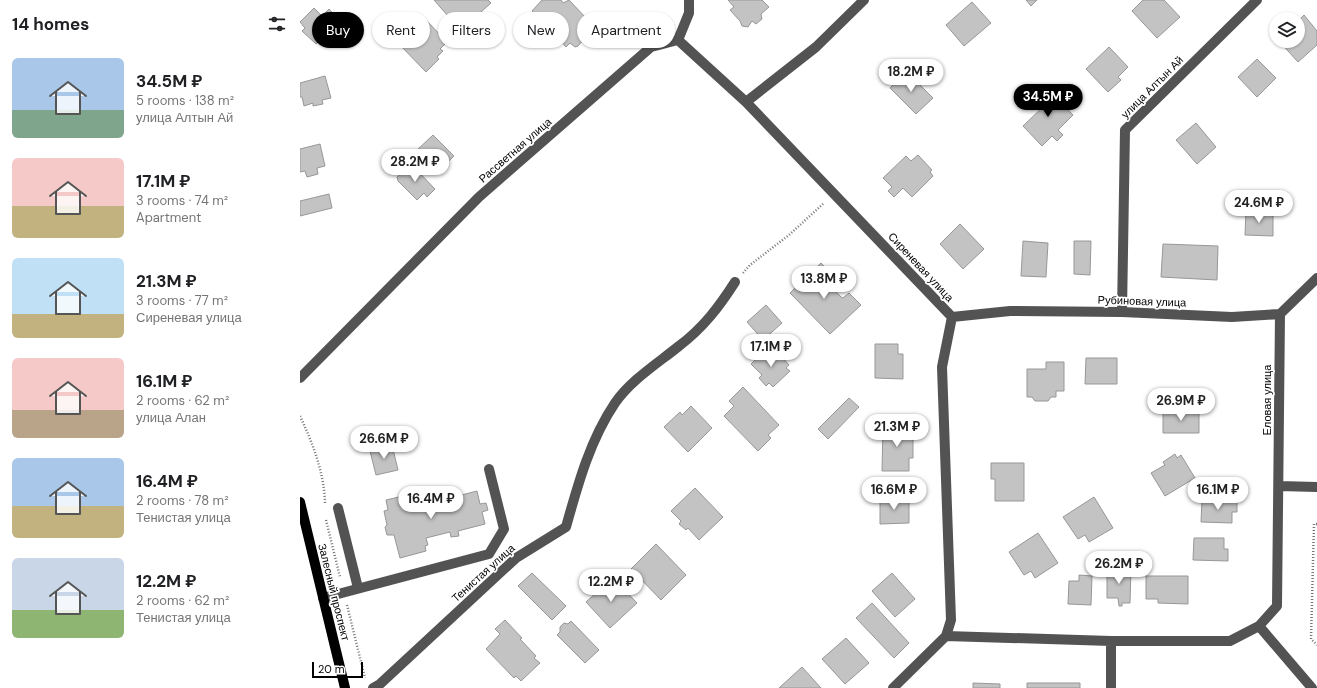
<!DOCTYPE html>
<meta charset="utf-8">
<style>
body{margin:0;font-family:"DM Sans",sans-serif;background:#f2f2f2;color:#202124;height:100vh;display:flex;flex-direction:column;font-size:15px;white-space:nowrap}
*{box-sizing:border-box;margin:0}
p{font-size:13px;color:#757577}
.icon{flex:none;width:22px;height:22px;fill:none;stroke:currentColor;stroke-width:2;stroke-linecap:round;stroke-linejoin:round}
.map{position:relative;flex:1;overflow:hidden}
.drawer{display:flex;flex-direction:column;background:#fff;width:300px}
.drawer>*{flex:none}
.top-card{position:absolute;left:12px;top:12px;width:380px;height:36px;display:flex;gap:8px}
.controls{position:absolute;left:969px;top:12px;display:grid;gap:8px}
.controls a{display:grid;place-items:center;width:36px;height:36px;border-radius:50%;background:#fff;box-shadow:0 1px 3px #0004;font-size:20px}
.scale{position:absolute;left:12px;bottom:10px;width:51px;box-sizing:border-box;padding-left:4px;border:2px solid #000;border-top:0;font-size:11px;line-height:14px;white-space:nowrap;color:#000;-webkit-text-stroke:3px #fff;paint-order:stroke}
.price{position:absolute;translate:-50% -34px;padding:0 9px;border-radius:14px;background:#fff;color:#222;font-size:13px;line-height:26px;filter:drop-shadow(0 1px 2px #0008)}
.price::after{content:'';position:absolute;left:50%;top:24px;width:12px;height:9px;margin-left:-6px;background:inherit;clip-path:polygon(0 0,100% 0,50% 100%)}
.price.selected{background:#000;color:#fff}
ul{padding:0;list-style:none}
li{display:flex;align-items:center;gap:12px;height:100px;padding:0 12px}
li span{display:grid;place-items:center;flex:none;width:112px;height:80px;border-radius:6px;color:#555}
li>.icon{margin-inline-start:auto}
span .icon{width:48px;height:48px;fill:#fffc;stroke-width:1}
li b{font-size:17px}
h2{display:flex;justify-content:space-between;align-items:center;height:48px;padding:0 12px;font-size:17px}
.chip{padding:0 14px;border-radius:18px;background:#fff;box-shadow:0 1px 3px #0004;font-size:14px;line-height:36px}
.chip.selected{background:#000;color:#fff}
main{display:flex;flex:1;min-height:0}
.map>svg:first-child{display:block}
.building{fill:#c3c3c3;stroke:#979797}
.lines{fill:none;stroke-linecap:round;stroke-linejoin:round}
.path{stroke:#757575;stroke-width:2.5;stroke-dasharray:1 2;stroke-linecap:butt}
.minor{stroke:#535353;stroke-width:10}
.major{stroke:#000;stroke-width:10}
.labels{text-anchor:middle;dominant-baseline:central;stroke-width:3.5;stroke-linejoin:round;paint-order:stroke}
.street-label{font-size:11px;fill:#000;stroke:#fff}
</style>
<main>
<section class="drawer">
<h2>14 homes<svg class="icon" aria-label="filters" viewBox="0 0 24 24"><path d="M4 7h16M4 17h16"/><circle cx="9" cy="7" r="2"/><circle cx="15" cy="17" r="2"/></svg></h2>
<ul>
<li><span style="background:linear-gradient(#a9c7e8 65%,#7fa58c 0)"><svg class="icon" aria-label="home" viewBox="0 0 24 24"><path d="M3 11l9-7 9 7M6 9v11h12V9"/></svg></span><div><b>34.5M ₽</b><p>5 rooms · 138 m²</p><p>улица Алтын Ай</p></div></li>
<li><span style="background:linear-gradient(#f6c9c9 60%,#c2b280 0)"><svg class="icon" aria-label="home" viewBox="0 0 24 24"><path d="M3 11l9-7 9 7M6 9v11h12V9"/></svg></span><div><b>17.1M ₽</b><p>3 rooms · 74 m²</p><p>Apartment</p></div></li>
<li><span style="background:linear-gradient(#bfe0f5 70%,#c2b280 0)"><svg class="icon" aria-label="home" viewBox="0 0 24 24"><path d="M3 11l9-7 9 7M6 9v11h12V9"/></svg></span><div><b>21.3M ₽</b><p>3 rooms · 77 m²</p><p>Сиреневая улица</p></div></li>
<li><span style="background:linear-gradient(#f6c9c9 65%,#b9a48a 0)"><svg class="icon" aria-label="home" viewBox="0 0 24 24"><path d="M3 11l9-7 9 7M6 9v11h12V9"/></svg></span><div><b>16.1M ₽</b><p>2 rooms · 62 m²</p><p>улица Алан</p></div></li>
<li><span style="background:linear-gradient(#a9c7e8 60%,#c2b280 0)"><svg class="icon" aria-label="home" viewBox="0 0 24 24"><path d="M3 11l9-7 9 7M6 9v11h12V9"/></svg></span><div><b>16.4M ₽</b><p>2 rooms · 78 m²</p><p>Тенистая улица</p></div></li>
<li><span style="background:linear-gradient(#c9d6e8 65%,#8fb573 0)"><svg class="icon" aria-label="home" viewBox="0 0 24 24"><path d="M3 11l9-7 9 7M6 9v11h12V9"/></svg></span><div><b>12.2M ₽</b><p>2 rooms · 62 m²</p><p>Тенистая улица</p></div></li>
</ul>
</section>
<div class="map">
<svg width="1017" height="688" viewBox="0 0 1017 688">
<rect width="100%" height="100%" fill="#fff"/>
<path class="building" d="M134,0H188L191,3L172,20L171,27L167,31H161Z
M242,0H261L263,3L269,0L287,19L277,29L286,37L278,46L275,47L270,43L266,47L260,40L256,44L239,27L243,23L232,11Z
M428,0H462L469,7L461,14L462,19L456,24L452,21L448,27L442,26L440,21L430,10L434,7Z
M726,0H737L731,6Z
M843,0H864L880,17L857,38L832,11Z
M672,2L691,23L664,46L646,25Z
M14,8L22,16L29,9L42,23L35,29L39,33L24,47L19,41L16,44L2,31L5,28L0,22Z
M1004,15L1017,31V45L998,62L979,41H998V21Z
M125,19L147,42L140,49L143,51L137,57L139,59L126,72L99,44Z
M809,47L828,67L818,77L821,80L808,92L786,69Z
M957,59L976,78L957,97L938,77Z
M606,71L633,98L616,114L590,88Z
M25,76L31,98L22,100L23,104L13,106V103L4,106L2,97H0V83Z
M746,87L773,115L758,130L763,135L757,141L752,136L742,146L723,126L744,106L735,97Z
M896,123L916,147L897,164L876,140Z
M133,135L154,156L137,172L116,151Z
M20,144L25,166L17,168L18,174L7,177L5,171L0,172V149Z
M618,155L632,170L630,172L633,176L612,197L603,188L594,197L588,191L592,187L583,178L606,156L611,161Z
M111,164L135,189L127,197L124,193L117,200L98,181L97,177Z
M29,194L32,208L0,216V201Z
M946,211L973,212V236L945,235Z
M660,224L684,249L663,269L640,244Z
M723,241L748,243L746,277L721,276Z
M774,241H791L790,275L774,274Z
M863,244L918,246L917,280L861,277Z
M521,263L532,275L526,281L541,297L543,298L549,293L561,305L530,334L490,293Z
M466,305L482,323L463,340L447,322Z
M575,344H598V354H603V379L575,378Z
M468,348L479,359L482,357L489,365L486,368L490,371L473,387L469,383L466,386L459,378L462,375L451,364Z
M786,358H817V384H785Z
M746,362H764V391H756V397H751L748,401H735L732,397H727V369H746Z
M443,387L479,425L468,435L471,438L458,451L424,416L434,406L429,401Z
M549,398L559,407L528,439L518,429Z
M391,406L412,428L388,452L364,427L380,412L382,415Z
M863,410H899V433H863Z
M583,426H610L609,437H613V458H609V471H582Z
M92,445L98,470L76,475L70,451Z
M875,454L877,458L881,455L895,478L865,496L851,473L865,465L863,462Z
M691,463H724V501H695V479H691Z
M395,488L423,517L399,540L388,528L386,530L379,524L381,521L371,511Z
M177,491L180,504L186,503L188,510L182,512L185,524L158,531L159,536L151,537L150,532L126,538L128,545L125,546L126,551L100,558L94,535H87L85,527L87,525L84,511L88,510L86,500L112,494L113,498L117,497L119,506L143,500L141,494L148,492L150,498Z
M794,497L813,528L789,542L785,535L778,539L763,517Z
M609,498V523L580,524V499Z
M902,499L937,500V512H932V523L901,522Z
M738,533L758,563L735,578L731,571L724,575L709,552Z
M894,538H924V549H928V561L893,560Z
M356,544L386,575L361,600L331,569Z
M807,568H831L830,603H822V606H819L818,598H807Z
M232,573L266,606L252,620L218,586Z
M592,573L615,599L595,617L572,591Z
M779,575L792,576L791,605L768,604L769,581H779Z
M846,576H888V604L858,603V599H846Z
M313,578L337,603L310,628L286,602Z
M572,603L609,643L594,658L556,618Z
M205,620L222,638L220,639L236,656L234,658L240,663L221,681L216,676L214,678L186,649L200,634L195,629Z
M271,621L299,650L285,663L257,635L260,632V627L264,623L268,624Z
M546,638L569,663L545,684L522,659Z
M502,667L521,688H479Z
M673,683L700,684V688H673Z
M727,683H780V688H727Z"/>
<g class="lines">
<path class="path" d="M443,273L450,265L489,235L524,203
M0,416C13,444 24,472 25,503
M26,520L40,577
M1017,524H1014L1011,639L1017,645
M47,605L65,678"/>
<path class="minor" d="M378,40L446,102L652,317
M378,40L389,13V0
M446,102L516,47L564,0
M822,312L825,130L957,0
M652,317L710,311L822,312L932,317L980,314L1017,278
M0,378L179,197L351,47L378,40
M979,486L1017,487
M38,508L58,588
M23,598L189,554L204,529L189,469
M959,626L1012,688
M646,636L811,641H930L959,626L977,606L980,314
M73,688L80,684L216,558L266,527C278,484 290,440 315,403C331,380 358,363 379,346C403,328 419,307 435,282
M593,688L646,636L651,620L642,367L652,317
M811,688V641"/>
<path class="major" d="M0,502L45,688"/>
</g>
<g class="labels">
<g class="street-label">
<text transform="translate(852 87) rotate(-45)">улица Алтын Ай</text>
<text transform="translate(215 150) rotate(-41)">Рассветная улица</text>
<text transform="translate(621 267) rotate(47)">Сиреневая улица</text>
<text transform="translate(842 301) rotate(2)">Рубиновая улица</text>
<text transform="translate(967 400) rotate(-90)">Еловая улица</text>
<text transform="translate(183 573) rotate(-42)">Тенистая улица</text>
<text transform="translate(34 592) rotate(76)">Залесный проспект</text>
</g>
</g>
</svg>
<div class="controls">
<a><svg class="icon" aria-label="layers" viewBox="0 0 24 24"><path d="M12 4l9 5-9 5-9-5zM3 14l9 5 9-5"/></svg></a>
</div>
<div class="scale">20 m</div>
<b class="price" style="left:611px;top:93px">18.2M ₽</b>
<b class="price selected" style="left:748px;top:118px">34.5M ₽</b>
<b class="price" style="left:115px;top:183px">28.2M ₽</b>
<b class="price" style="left:959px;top:224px">24.6M ₽</b>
<b class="price" style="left:524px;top:300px">13.8M ₽</b>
<b class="price" style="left:471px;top:368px">17.1M ₽</b>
<b class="price" style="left:881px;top:422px">26.9M ₽</b>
<b class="price" style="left:597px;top:448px">21.3M ₽</b>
<b class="price" style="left:84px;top:460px">26.6M ₽</b>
<b class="price" style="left:594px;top:511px">16.6M ₽</b>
<b class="price" style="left:918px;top:511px">16.1M ₽</b>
<b class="price" style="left:131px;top:520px">16.4M ₽</b>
<b class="price" style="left:819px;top:585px">26.2M ₽</b>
<b class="price" style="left:311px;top:603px">12.2M ₽</b>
<div class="top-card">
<a class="chip selected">Buy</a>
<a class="chip">Rent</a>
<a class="chip">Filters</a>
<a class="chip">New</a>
<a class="chip">Apartment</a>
</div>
</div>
</main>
